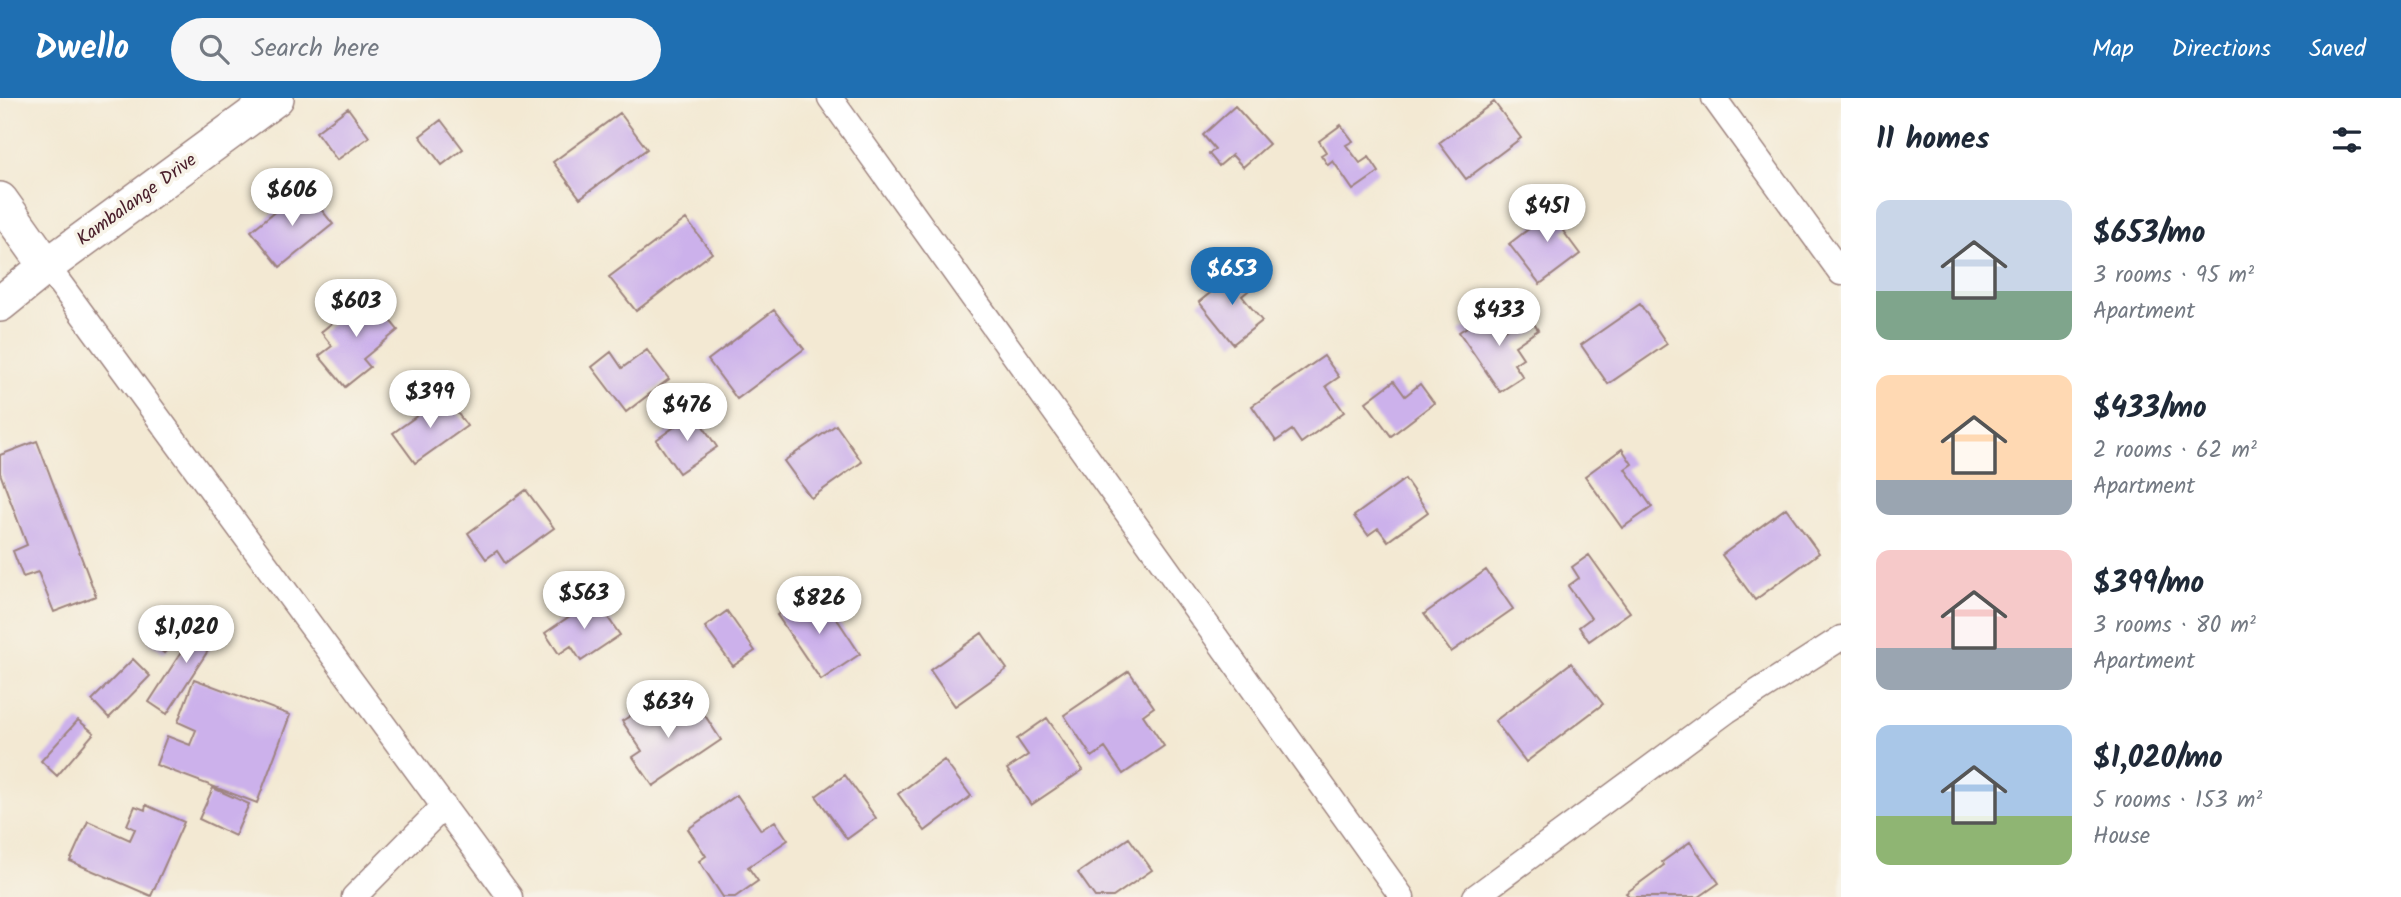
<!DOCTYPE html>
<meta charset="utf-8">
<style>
body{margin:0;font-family:Kalam,sans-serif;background:#f6f6f7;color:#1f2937;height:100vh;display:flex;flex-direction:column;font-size:26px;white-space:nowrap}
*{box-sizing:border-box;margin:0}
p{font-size:23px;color:#747a83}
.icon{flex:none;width:38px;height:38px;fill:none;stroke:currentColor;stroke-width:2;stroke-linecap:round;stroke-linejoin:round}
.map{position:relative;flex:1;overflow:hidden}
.panel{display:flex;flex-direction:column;background:#fff;width:560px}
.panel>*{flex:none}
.price{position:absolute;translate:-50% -60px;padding:0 16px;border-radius:24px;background:#fff;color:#222;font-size:23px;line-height:46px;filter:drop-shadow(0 2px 4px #0008)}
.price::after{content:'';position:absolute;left:50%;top:42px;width:21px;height:16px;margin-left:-10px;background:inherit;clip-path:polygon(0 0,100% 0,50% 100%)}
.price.active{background:#1f6fb2;color:#fff}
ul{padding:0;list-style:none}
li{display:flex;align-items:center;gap:21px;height:175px;padding:0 35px}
li span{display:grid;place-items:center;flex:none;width:196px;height:140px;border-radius:14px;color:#555}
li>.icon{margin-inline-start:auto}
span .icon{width:84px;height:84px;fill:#fffc;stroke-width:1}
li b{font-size:30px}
h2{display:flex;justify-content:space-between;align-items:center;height:84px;padding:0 35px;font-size:30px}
header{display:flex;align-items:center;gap:42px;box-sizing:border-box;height:98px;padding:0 35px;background:#1f6fb2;color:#fff}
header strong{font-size:33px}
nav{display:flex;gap:38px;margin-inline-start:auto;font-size:24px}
.search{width:490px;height:63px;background:#f6f6f7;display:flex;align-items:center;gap:18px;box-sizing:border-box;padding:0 24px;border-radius:38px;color:#747a83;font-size:26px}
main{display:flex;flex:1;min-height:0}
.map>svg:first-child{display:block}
.building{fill:#ccb1eb}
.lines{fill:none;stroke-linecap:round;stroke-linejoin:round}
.street-casing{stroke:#9e847f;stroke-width:27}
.secondary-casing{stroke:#9e847f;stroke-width:38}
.street{stroke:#fff;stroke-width:24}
.secondary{stroke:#fff;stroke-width:35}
.labels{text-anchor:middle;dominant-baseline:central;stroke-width:7;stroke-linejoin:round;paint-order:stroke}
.street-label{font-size:19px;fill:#4a1f2b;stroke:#f7f3e8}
</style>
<header>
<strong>Dwello</strong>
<div class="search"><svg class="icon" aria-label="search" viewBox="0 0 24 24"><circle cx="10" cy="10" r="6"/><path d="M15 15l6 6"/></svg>Search here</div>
<nav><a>Map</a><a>Directions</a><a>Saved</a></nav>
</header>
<main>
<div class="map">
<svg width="1841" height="799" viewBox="0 0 1841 799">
<rect width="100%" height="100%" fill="#f7f3e8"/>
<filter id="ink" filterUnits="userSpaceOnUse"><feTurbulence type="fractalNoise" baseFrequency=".0143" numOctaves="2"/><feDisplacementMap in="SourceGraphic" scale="14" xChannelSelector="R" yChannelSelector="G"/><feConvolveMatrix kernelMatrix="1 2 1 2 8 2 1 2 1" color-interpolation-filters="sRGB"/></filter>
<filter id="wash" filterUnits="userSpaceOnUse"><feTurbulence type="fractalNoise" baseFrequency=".00686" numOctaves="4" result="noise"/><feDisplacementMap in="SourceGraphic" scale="28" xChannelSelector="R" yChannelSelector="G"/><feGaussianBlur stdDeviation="1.57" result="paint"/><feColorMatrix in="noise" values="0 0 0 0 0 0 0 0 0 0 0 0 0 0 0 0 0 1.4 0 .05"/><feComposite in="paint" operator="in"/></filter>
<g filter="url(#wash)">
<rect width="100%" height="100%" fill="#f3e9d3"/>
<g id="blocks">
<path class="building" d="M1494,4L1521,40L1466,81L1439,45Z
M1235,8L1269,46L1243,69L1232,57L1219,68L1209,56L1215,51L1203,37Z
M348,10L369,39L337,62L316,34Z
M620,15L647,51L580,100L553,64Z
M441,22L463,51L442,67L420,38Z
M1341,27L1353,43L1346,47L1360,65L1369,59L1379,74L1353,92L1333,63L1328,67L1321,57L1326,54L1319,43Z
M304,90L333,126L280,169L251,133Z
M1565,103L1578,121L1563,133L1580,156L1540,186L1509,146Z
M686,121L712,155L636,213L609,179Z
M1241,170L1255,187L1242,198L1262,223L1233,246L1199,204Z
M368,196L398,232L363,261L370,269L345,289L319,258L332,248L321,234Z
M1640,206L1667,246L1608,286L1581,247Z
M774,212L804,251L737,301L708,262Z
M1528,216L1538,232L1515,248L1523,260L1514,266L1523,279L1500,294L1459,234L1486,217L1498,236Z
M647,252L669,281L626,314L592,269L611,254L622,270Z
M1324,258L1339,279L1326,288L1344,314L1301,345L1292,332L1276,343L1252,308Z
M1394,283L1405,298L1420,286L1434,305L1391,338L1366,304Z
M445,298L467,328L415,365L393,335Z
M694,315L717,349L679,375L656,342Z
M836,327L862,364L811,400L784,363Z
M37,343L96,498L54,514L38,474L23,479L13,453L27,447L0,375V357Z
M1622,351L1632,366L1625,371L1652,409L1622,430L1585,378Z
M1405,381L1428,414L1388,443L1378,430L1368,437L1354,418Z
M526,392L554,430L505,465L497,453L486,461L468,435Z
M1786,410L1819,455L1755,502L1722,457Z
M1589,457L1630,514L1589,543L1579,529L1591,520L1568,488L1579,480L1572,469Z
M1486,472L1513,511L1451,554L1424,516Z
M810,494L820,510L827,506L860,556L821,582L777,517Z
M595,501L620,537L581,563L571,548L559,556L545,535Z
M727,513L755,553L733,568L705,529Z
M173,514L188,527L164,555L149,543Z
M204,519L222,531L167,616L149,604Z
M982,535L1007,571L955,608L930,572Z
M133,561L150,578L109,620L92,602Z
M1571,565L1603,606L1526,664L1495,623Z
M1129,573L1154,609L1143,617L1164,648L1123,676L1105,650L1092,659L1064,617Z
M194,581L290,617L257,705L156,667L167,638L190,647L196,632L178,624Z
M659,600L676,626L700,610L721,642L653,688L633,659L642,653L622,623Z
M1047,620L1083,672L1031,707L1007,671L1028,657L1017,641Z
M78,622L94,635L57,678L41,663Z
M944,662L971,698L925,733L898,696Z
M845,677L876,720L847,741L816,698Z
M213,690L249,706L235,738L199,721Z
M737,697L761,732L775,723L788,742L748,769L758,783L735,799H723L699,763L706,758L688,731Z
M146,707L184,724L151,798L70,763L88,723L130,742L135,731L127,727L135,708L145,712Z
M1129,740L1152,772L1113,799H1095L1078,775Z
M1690,744L1719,785L1699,799H1630L1626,795L1664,767L1662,764Z"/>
</g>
</g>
<g filter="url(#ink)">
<use href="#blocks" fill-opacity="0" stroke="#9e847f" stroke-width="2"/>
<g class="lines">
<defs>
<path id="street" d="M830,0L1402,799
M1714,0L1841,175
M47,168L510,799
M354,799L444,708
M1475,799L1727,613L1841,540"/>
<path id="secondary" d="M0,102L47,168
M0,206L47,168L276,0"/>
</defs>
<use href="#street" class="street-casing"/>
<use href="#secondary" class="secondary-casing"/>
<use href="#street" class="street"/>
<use href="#secondary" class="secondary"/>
</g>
</g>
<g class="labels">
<g class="street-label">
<text transform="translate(137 102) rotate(-36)">Kambalange Drive</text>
</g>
</g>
</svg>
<b class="price" style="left:292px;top:130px">$606</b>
<b class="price" style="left:1547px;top:146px">$451</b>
<b class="price active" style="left:1232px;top:209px">$653</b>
<b class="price" style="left:356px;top:241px">$603</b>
<b class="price" style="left:1499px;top:250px">$433</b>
<b class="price" style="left:430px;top:332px">$399</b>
<b class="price" style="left:687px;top:345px">$476</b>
<b class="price" style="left:584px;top:533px">$563</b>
<b class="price" style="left:819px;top:538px">$826</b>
<b class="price" style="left:186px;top:567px">$1,020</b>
<b class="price" style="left:668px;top:642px">$634</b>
</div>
<section class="panel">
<h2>11 homes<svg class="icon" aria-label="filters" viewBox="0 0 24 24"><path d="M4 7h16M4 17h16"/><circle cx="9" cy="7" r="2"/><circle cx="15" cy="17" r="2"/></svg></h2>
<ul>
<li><span style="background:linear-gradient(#c9d6e8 65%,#7fa58c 0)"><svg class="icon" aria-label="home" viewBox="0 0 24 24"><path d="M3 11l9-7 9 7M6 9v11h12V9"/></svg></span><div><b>$653/mo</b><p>3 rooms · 95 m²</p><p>Apartment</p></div></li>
<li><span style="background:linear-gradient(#ffd9b3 75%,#9aa5b1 0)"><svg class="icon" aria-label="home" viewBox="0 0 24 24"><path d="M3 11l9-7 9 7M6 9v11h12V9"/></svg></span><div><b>$433/mo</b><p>2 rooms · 62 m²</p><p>Apartment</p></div></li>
<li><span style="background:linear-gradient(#f6c9c9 70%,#9aa5b1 0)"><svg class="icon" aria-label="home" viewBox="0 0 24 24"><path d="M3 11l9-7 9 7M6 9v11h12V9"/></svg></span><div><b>$399/mo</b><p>3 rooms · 80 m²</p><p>Apartment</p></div></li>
<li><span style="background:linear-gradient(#a9c7e8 65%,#8fb573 0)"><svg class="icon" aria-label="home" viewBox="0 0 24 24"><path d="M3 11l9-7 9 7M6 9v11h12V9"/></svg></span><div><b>$1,020/mo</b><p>5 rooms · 153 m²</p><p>House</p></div></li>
</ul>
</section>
</main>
